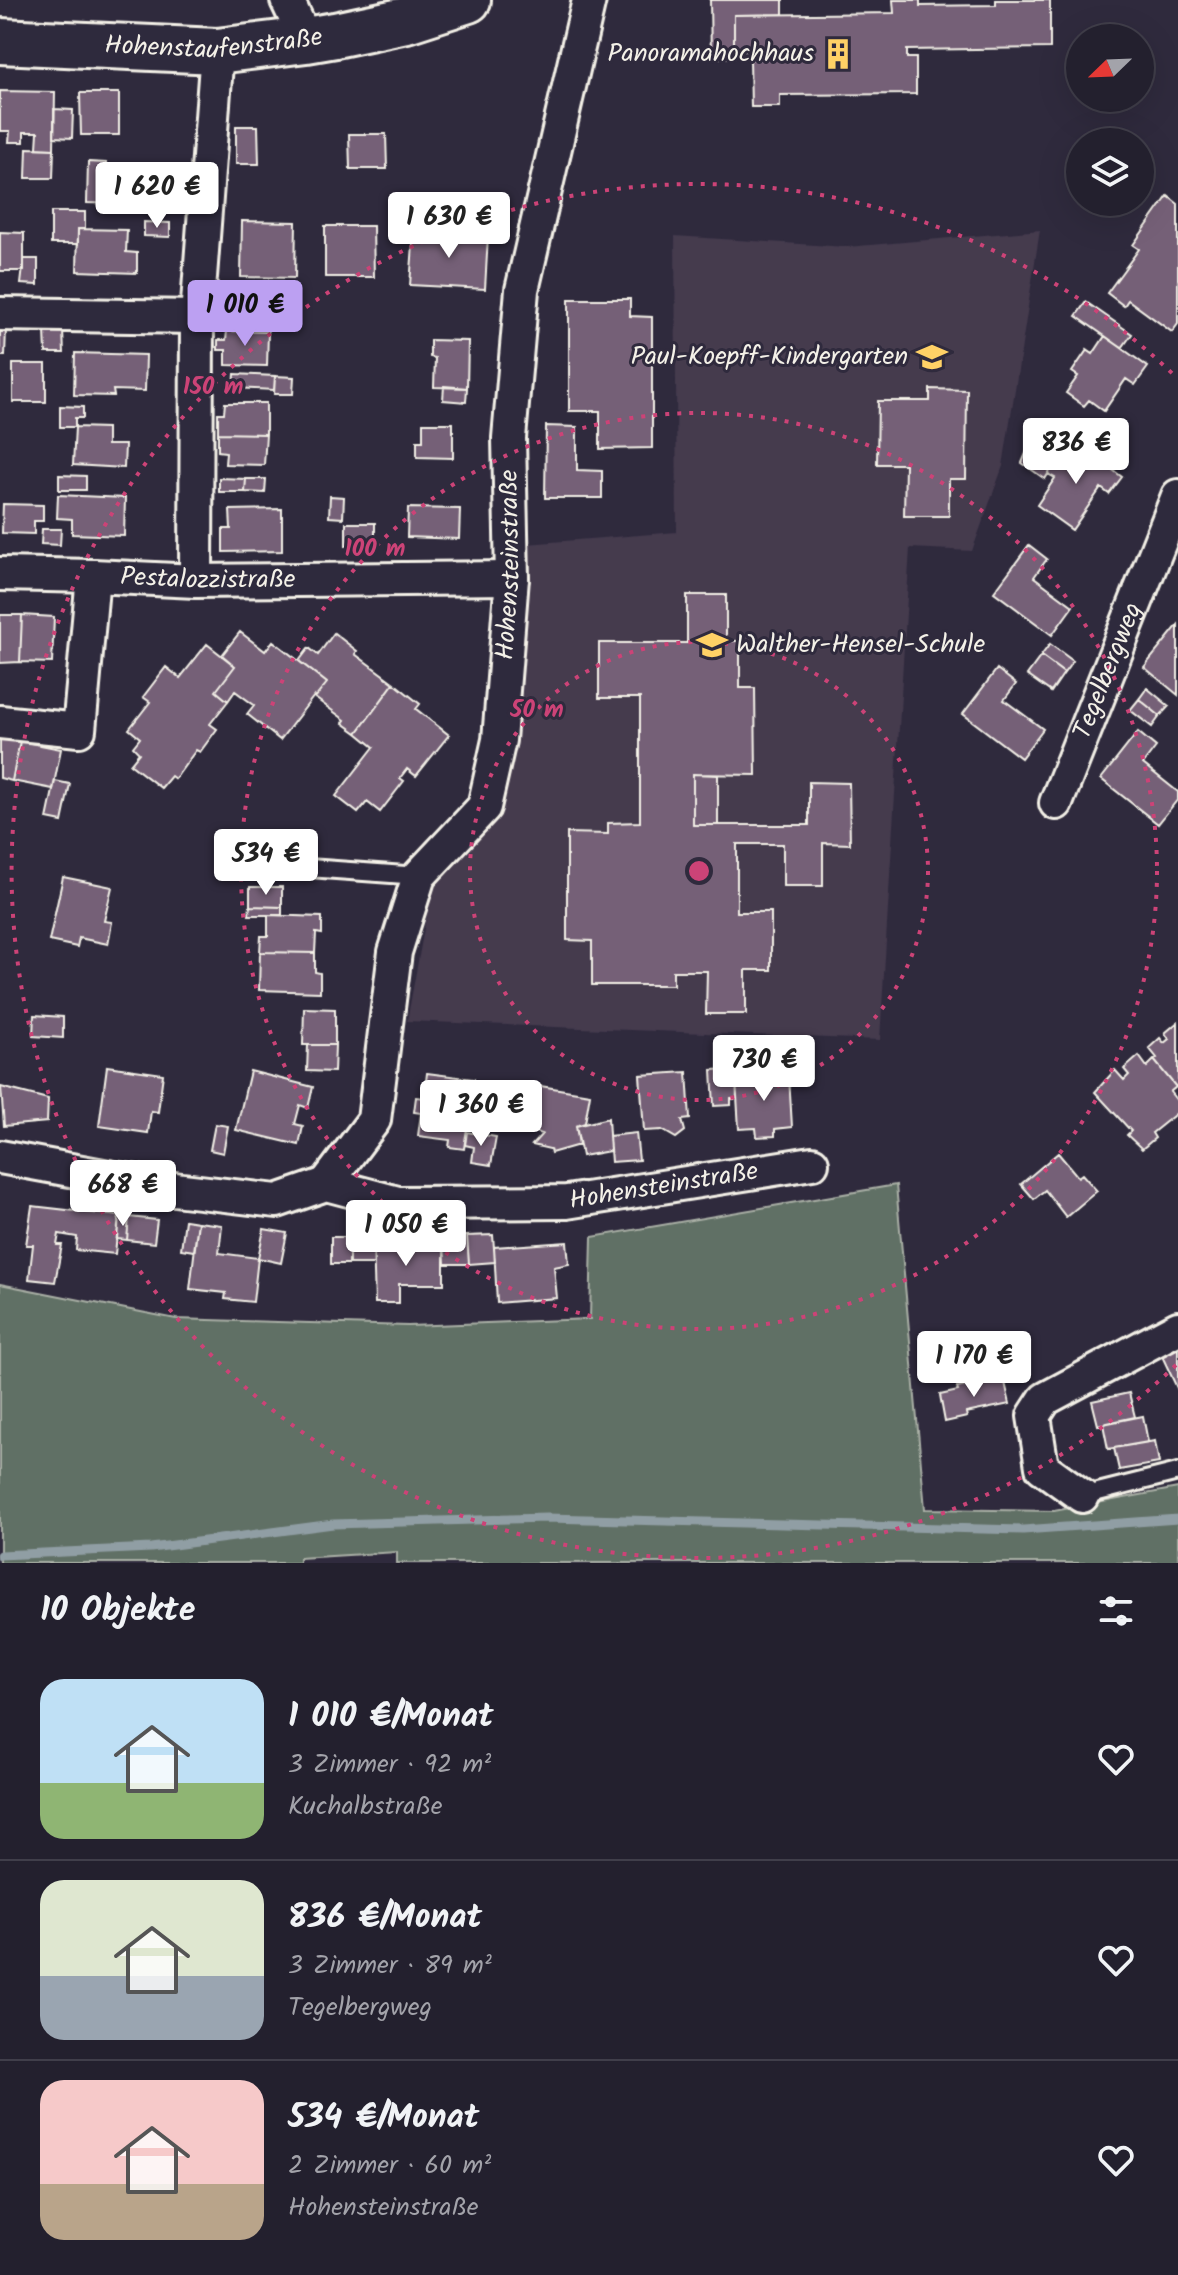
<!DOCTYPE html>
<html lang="de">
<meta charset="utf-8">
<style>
body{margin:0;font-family:Kalam,sans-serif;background:#2f2d3a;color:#f1f3f6;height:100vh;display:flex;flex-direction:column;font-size:30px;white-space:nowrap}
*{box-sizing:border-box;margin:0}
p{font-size:26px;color:#a3a3aa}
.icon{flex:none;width:44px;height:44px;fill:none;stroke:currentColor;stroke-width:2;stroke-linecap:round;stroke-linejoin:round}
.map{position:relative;height:1563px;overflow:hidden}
.drawer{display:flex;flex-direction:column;background:#23202e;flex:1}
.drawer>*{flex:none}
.needle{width:52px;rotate:247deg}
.buttons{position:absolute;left:1066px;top:24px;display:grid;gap:16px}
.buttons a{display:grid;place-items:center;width:88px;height:88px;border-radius:50%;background:#23202e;box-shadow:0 8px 32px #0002,0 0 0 2px #403e4a;font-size:40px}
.price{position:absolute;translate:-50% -68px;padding:0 18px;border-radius:8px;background:#fff;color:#222;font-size:26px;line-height:52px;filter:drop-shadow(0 2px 4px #0008)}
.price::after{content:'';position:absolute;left:50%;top:48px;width:24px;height:18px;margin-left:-12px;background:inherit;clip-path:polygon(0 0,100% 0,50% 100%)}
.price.on{background:#bca0f2;color:#111}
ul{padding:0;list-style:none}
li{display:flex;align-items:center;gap:24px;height:200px;padding:0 40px}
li+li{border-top:2px solid #403e4a}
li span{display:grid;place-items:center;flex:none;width:224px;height:160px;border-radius:24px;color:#555}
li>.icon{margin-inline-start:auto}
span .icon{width:96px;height:96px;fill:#fffc;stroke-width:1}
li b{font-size:34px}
h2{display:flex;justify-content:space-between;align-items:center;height:96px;padding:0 40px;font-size:34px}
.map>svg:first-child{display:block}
.built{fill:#443a4e}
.green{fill:#606f65;stroke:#aab0a6;stroke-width:2}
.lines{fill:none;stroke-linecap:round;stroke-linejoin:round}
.stream{stroke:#909ea4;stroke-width:9}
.building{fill:#756077;stroke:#f4f1e8;stroke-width:2}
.lane-casing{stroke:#f4f1e8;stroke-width:22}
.street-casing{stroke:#f4f1e8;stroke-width:38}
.secondary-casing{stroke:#f4f1e8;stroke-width:50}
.lane{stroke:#2f2a3d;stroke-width:16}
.street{stroke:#2f2a3d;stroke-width:32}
.secondary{stroke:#2f2a3d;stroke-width:44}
.ring{fill:none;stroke:#cc4377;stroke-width:4;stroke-dasharray:4 8}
.labels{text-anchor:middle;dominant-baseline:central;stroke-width:6;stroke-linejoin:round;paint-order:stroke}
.street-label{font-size:26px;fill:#f4f1e8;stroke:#2f2a3d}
.poi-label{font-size:26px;fill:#f4f1e8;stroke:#2f2a3d;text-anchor:end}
.centre{fill:#cc4377;stroke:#2f2a3d;stroke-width:4}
.ring-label{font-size:24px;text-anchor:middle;font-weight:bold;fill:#cc4377;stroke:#2f2a3d;stroke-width:6;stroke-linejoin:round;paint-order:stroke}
</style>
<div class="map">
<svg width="1178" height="1563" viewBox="0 0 1178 1563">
<rect width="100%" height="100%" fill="#2f2a3d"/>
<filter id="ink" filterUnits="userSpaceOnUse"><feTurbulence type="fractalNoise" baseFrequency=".0125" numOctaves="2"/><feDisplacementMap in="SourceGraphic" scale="16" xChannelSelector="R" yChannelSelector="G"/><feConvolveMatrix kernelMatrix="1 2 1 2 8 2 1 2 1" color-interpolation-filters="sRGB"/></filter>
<g filter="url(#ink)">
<path class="built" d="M1040,230L1003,466L972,551L910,548L880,1040L407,1021L432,885L495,815L515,743L526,544L677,532L675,236L847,247Z"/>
<path class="green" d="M896,1185L925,1509L1054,1511L1178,1488V1563H397V1552L299,1558V1563H0V1284L176,1319L408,1326L590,1319L592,1237Z"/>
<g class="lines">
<path class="stream" d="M0,1555L151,1548L333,1524L547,1518L1023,1530L1178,1519"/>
</g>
<path class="building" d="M710,0H783V14L734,15V57L711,58Z
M893,0H920V6L996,5V0H1050V48L907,50V58H916V94L780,95V107H751L750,59H769V50H734V15L894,13Z
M0,91L55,92L54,149L37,148L38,132H24V142H9L10,131H0Z
M80,93H119V135H81Z
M54,109L73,110L72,138L54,137Z
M236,126H258L259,164H236Z
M349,134H386L387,169H350Z
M27,148L54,149L53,178H26Z
M88,162L106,163V169H120L119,204L87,203Z
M1168,196L1178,204V324L1172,332L1128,300L1124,306L1107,293L1139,249L1133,245Z
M51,212H85V229H78V244H51Z
M242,221L296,222L295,278L241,277Z
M144,222L170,223V237L144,236Z
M325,226H373L374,277H325Z
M78,229L127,230L126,252L137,253V273L77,271Z
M414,231L488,236L485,289L410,285Z
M0,232L24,233V271H0Z
M24,259H38V285L21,284Z
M569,299H630V316L652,317V448L600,449V411H569Z
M1086,302L1132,334L1122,348L1076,316Z
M0,329H6L5,356H0Z
M45,331H63L64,353H46Z
M227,331L268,332L267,366L226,365V350H218V340H226Z
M1105,336L1148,367L1135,385L1126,379L1104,411L1089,400L1084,406L1066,393L1078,376L1072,372L1087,350L1093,354Z
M430,340L468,341L467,388L434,387L435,358L430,357Z
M75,353L146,355L145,391L113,390L114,396L74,395Z
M13,364H46V402H13Z
M235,374L275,376L274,390L234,388Z
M275,376L294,377L293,394H274Z
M444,386L467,388L466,402L443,400Z
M930,389L967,390L966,479H949V516H904L905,464H877L878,401H930Z
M225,403H266V434L218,433V413H224Z
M60,406L83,407V418H75V427H60Z
M423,423H453V458L417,457V441H423Z
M546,426L577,427V470L602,471V498H545Z
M75,427L107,428V445H125L124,468L73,465Z
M218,433L266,434L264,465L225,464L226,452L218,451Z
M1034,434L1060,455L1045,479L1022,463Z
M1077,443L1122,477L1109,494L1101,488L1072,530L1037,505L1055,478L1048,474L1060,455L1067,460Z
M59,475L86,476V490H59Z
M219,478L246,479L245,492H219Z
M246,479H266L265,493L245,492Z
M58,495L125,498L124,536L72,534V519L57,518Z
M330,496L344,497L343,518L329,517Z
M3,504L43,505V521H34V534L2,533Z
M408,508L460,509L459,539L407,537Z
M282,509V551L223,552V529H231L230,510Z
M346,523H375V547L346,546Z
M42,529H61L60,545L41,544Z
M1029,545L1047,559L1034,577L1073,606L1052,635L994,592Z
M687,595H726V641H740V688H755L756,775L693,774V825H809V782L849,783L850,844L823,843V886H783V844H737V912H771V970H746V1014H706L707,971H673V985H592V941L567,940V833L608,834V823L640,822V698H599V643H687Z
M0,615H22L20,662L0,663Z
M22,615L54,617L52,663L20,662Z
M1178,625V695L1144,667Z
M240,632L265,651L273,641L327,683L315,698L314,696L280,740L247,714L254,705L235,691L228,701L216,691L235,666L222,655Z
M334,633L357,651L355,654L394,683L357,733L343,723L345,720L315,698L327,683L299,661L309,648L318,655Z
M207,644L235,666L216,691L228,701L210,724L217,729L200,752L196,750L175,779L171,776L161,788L130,764L139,753L133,747L140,738L129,729L150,702L143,697L166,667L180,678Z
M1050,644L1073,661L1064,673L1041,656Z
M1041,656L1064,673L1051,692L1027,675Z
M997,669L1016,684L1004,700L1043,729L1021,758L963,714Z
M394,683L420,704L416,709L449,735L416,776L407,769L400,778L404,781L380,812L367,802L358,813L336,796L374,747L357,733Z
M1147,688L1169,706L1160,716L1139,699Z
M1139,699L1160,716L1152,727L1130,710Z
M1138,732L1156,747L1143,764L1178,792V799L1158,824L1101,779Z
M0,737L20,741L12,781L0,778Z
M20,741L61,749L53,789L12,781Z
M693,774L718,775V825H693Z
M55,781L70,784L62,822L47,819Z
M63,877L112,887L104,921L112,922L108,944L79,938L77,947L49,941Z
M250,887H282V907L250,906Z
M250,906L282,907V915H249Z
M268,915L322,917V934L316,933L315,953L260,952L261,936H268Z
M260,952L315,953V972L320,973V992L259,990Z
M304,1008L335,1009V1045H303Z
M34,1015L63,1017V1038L33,1036Z
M1178,1022V1086L1176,1087L1154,1060L1157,1058L1149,1048L1160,1038L1164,1043L1169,1039L1165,1033Z
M308,1045H335L334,1072L307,1071Z
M1139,1056L1147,1067L1154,1060L1176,1087L1170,1092L1178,1102V1112L1152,1133L1155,1138L1142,1149L1127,1135L1131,1131L1095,1092L1115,1070L1124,1080L1129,1075L1124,1069Z
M107,1066L163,1074L158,1112L151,1111L148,1133L99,1126Z
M729,1069L730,1079H736L737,1099H731V1105L714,1106L712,1070Z
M773,1070V1077L789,1076L792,1127L775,1129V1136L757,1137L756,1128L739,1129L736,1079L753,1078V1072Z
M250,1071L313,1087L308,1108L300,1105L295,1124L303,1126L299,1145L236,1130Z
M687,1072L690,1119L682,1120L685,1131L676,1138L662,1130L644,1131L640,1075Z
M427,1073L474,1079L464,1149L449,1147L450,1140L418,1136L421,1113L414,1112L416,1097L424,1098Z
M528,1084L590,1094L585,1123L576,1126L579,1145L551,1153L550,1149L532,1145L542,1134L521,1128L520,1107L526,1105Z
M1,1087L48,1099L47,1122L4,1126Z
M608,1118L610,1151L582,1156L576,1126Z
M215,1124L228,1126L223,1153L210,1150Z
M467,1132L496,1137L491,1165L472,1162L474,1147L465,1145Z
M636,1133L639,1160L611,1162L609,1136Z
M1058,1153L1078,1177L1082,1174L1097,1191L1066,1217L1045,1190L1034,1199L1021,1184Z
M32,1206L119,1216L115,1254L76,1250L77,1237L59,1234L57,1245H62L55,1282L29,1279L33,1245H26Z
M119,1216L129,1217L127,1240L117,1239Z
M129,1217L157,1220L154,1243L127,1240Z
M185,1220L198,1222L194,1251L181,1249Z
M198,1222L222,1225L219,1253L258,1258L253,1302L225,1299L226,1293L190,1289Z
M264,1229L287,1233L281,1263L258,1258Z
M493,1235L495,1262L469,1264L467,1236Z
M373,1236L374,1264H349V1237Z
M444,1236H467L469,1264H445Z
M331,1237H349V1264H331Z
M373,1242L444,1244V1284H399V1303H375Z
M567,1242L569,1264L554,1267L557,1298L497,1303L494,1247Z
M1178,1348V1390L1162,1356Z
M1004,1378L1010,1404L966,1413L967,1417L945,1422L940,1395L958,1391L957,1388Z
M1129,1393L1135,1417L1098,1425L1092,1401Z
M1143,1416L1148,1442L1108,1449L1103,1424Z
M1155,1441L1159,1463L1119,1470L1114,1448Z"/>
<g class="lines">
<defs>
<path id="lane" d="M281,866L419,876
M1082,1496L1178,1472"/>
<g id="street">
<path d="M287,0L306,40"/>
<path d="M0,314L197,317"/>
<path id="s1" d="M0,574L93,576L196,581L512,578"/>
<path d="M196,581L197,317L217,51"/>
<path d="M0,722L79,730L93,576"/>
<path id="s2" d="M1056,803L1178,496"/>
<path id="s3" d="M0,1157L174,1189L277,1201L326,1184L398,1203L567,1202L812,1163"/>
<path id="s4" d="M326,1184L374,1120L395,952L419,876L484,807L499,740L512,578L509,438L522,290L589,0"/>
<path d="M1082,1496L1042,1467L1034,1416L1045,1399L1178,1328"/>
</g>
<g id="secondary">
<path id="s5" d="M0,41L217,51L306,40L335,35L406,20L468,0"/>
</g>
</defs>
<use href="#lane" class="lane-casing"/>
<use href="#street" class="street-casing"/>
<use href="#secondary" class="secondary-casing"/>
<use href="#lane" class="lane"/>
<use href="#street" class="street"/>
<use href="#secondary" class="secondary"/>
</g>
</g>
<g class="ring">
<circle cx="699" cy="871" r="229"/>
<circle cx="699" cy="871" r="458"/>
<path d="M1176 1365A687 687 0 1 1 1176 377"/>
</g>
<defs>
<symbol id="building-bare" viewBox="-9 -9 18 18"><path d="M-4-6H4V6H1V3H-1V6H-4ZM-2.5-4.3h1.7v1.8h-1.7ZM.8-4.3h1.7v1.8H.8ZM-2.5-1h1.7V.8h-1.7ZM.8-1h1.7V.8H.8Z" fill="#ffd166" stroke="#2f2a3d" stroke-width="2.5" paint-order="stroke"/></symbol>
<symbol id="school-bare" viewBox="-9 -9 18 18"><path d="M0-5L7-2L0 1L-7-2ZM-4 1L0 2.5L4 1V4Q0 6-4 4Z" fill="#ffd166" stroke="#2f2a3d" stroke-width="2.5" paint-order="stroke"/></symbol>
</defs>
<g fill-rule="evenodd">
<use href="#building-bare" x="816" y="32" width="44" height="44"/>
<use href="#school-bare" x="910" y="335" width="44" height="44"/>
<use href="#school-bare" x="690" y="623" width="44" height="44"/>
</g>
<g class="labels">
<g class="street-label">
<text stroke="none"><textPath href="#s5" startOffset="214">Hohenstaufenstraße</textPath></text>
<text stroke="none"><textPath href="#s4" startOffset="668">Hohensteinstraße</textPath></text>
<text stroke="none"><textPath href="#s1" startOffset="208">Pestalozzistraße</textPath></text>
<text stroke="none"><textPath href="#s2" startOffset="142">Tegelbergweg</textPath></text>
<text stroke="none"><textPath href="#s3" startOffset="674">Hohensteinstraße</textPath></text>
</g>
<g class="poi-label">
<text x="814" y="54">Panoramahochhaus</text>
<text x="908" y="357">Paul-Koepff-Kindergarten</text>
<text x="736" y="645" text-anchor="start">Walther-Hensel-Schule</text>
</g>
</g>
<circle cx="699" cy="871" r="12" class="centre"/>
<g class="ring-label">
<text x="213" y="394">150 m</text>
<text x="375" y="556">100 m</text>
<text x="537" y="717">50 m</text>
</g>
</svg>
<div class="buttons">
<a><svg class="needle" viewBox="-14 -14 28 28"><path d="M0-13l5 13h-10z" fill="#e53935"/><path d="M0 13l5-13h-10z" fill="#a3a3aa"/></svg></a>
<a><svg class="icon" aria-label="layers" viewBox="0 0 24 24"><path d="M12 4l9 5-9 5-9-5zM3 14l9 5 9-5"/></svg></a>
</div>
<b class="price" style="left:157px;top:230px">1 620 €</b>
<b class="price" style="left:449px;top:260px">1 630 €</b>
<b class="price on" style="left:245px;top:348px">1 010 €</b>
<b class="price" style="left:1076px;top:486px">836 €</b>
<b class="price" style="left:266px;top:897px">534 €</b>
<b class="price" style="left:764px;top:1103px">730 €</b>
<b class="price" style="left:481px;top:1148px">1 360 €</b>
<b class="price" style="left:123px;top:1228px">668 €</b>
<b class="price" style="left:406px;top:1268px">1 050 €</b>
<b class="price" style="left:974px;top:1399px">1 170 €</b>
</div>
<section class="drawer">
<h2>10 Objekte<svg class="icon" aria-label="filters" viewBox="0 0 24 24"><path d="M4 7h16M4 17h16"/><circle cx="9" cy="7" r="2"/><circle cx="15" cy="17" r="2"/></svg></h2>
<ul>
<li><span style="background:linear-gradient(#bfe0f5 65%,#8fb573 0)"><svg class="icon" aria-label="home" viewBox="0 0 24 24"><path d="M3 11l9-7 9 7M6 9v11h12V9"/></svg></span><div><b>1 010 €/Monat</b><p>3 Zimmer · 92 m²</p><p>Kuchalbstraße</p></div><svg class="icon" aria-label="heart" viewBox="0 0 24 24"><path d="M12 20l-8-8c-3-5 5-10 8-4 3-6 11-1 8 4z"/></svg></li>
<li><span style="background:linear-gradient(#dfe7d0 60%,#9aa5b1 0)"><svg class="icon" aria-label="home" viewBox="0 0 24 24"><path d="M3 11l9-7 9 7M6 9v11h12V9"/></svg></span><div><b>836 €/Monat</b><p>3 Zimmer · 89 m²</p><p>Tegelbergweg</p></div><svg class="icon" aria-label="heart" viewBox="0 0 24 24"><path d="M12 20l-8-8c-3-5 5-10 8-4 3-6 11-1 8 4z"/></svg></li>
<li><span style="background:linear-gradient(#f6c9c9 65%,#b9a48a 0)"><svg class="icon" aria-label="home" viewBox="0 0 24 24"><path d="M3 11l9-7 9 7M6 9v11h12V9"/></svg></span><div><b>534 €/Monat</b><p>2 Zimmer · 60 m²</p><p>Hohensteinstraße</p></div><svg class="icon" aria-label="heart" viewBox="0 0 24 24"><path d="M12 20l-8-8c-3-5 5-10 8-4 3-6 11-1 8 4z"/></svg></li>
</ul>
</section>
